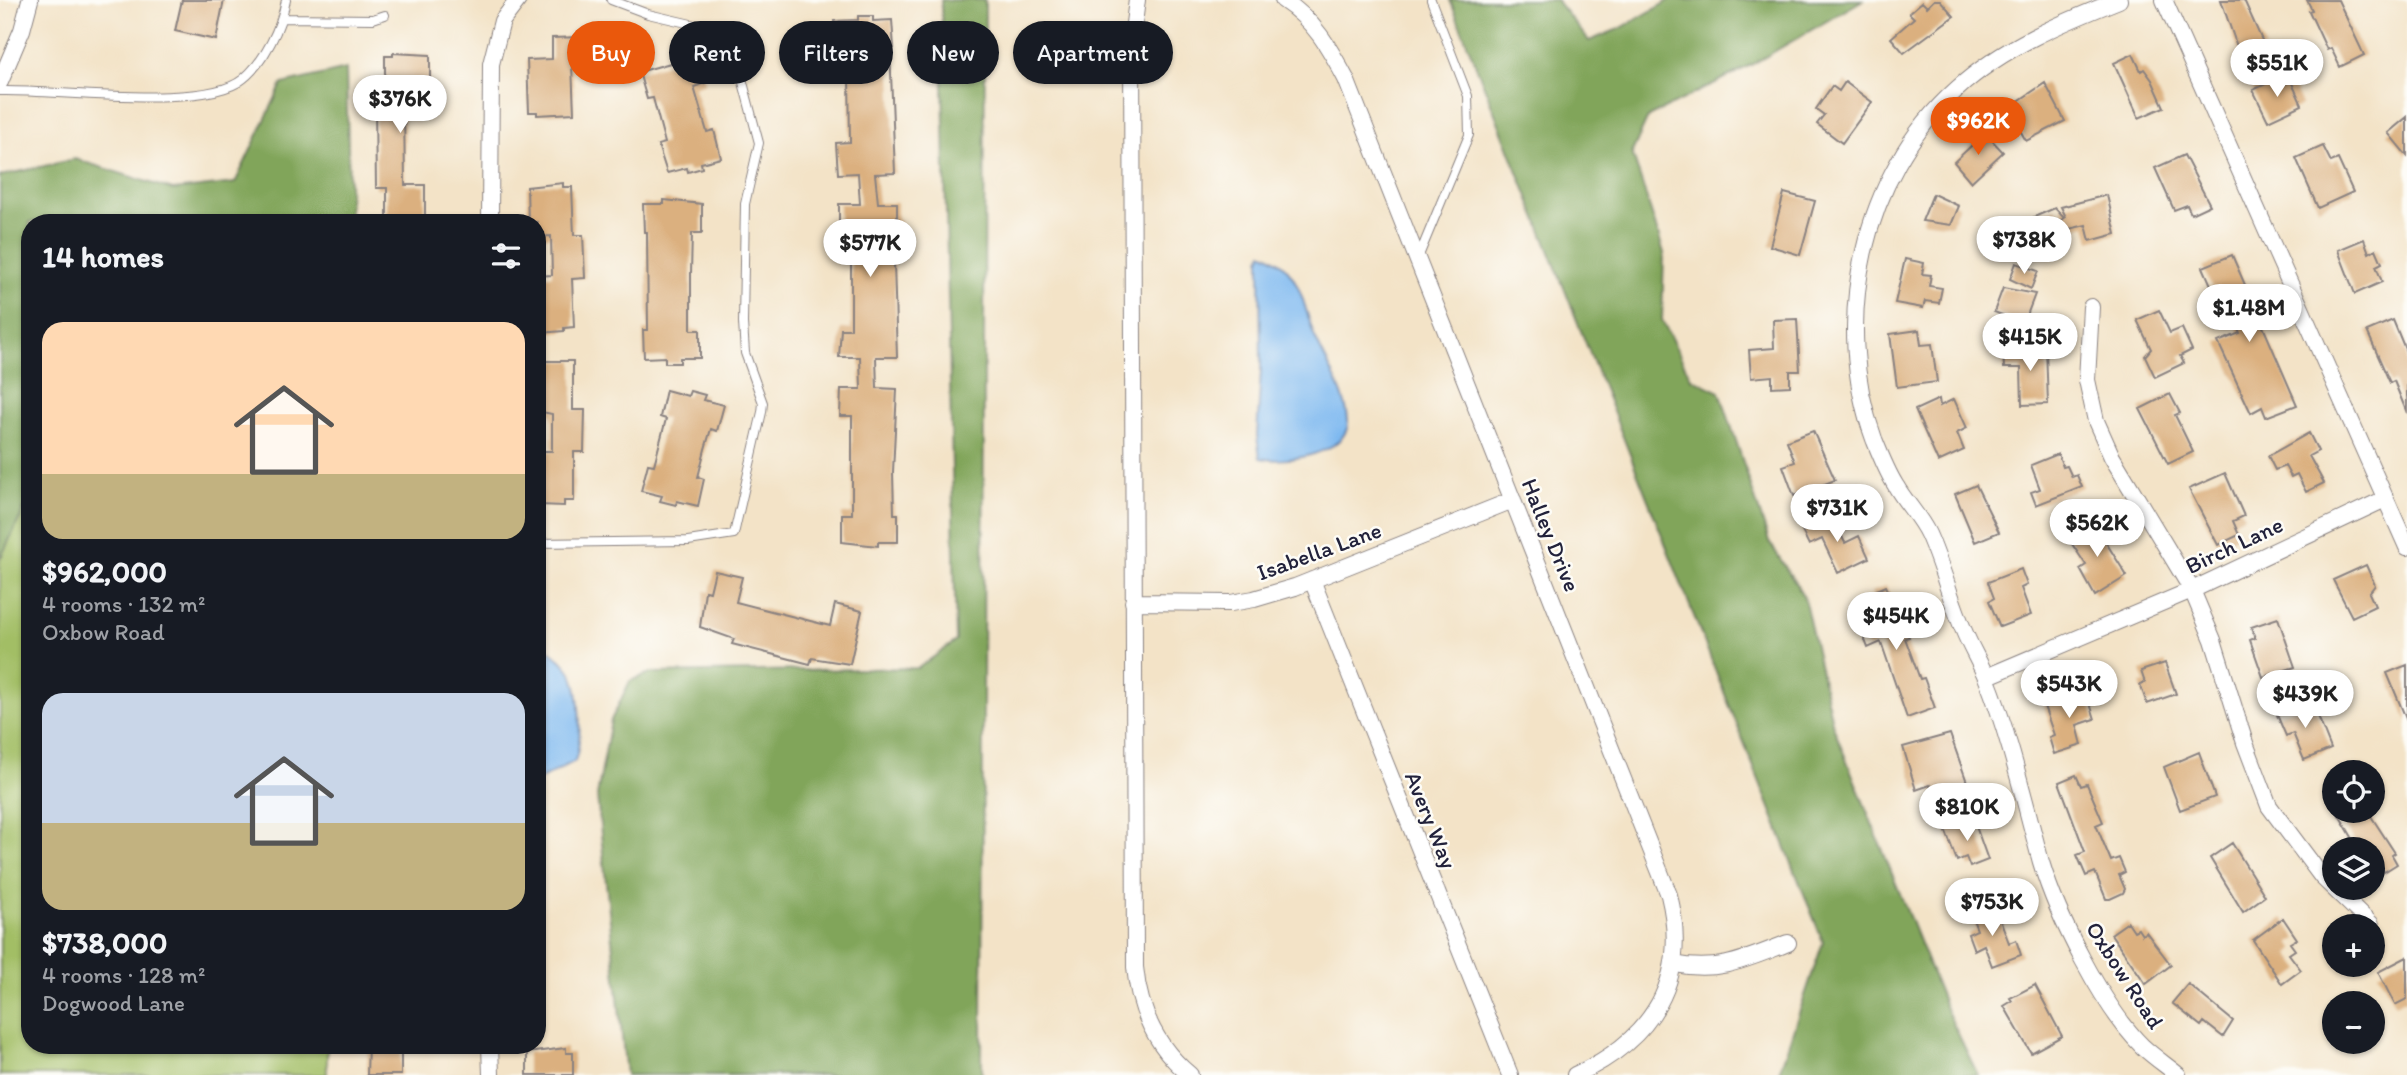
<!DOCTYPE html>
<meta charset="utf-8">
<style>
body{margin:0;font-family:Itim,sans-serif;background:#20242c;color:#f1f3f6;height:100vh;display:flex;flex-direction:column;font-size:26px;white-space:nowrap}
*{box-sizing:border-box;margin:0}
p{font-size:23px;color:#9ea1a6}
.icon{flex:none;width:38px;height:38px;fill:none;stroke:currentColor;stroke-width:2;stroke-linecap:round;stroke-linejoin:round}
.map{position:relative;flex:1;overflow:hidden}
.sheet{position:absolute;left:21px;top:214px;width:525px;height:840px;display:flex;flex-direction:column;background:#171b24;border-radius:28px;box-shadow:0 2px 5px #0004}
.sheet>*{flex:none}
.guide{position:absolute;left:567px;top:21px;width:665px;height:63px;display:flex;gap:14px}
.controls{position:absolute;left:2322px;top:760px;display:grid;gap:14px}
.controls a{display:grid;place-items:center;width:63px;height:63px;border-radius:50%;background:#171b24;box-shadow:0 2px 5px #0004;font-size:35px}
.price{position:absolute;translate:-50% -60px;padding:0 16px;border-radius:24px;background:#fff;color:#222;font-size:23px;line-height:46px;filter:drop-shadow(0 2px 4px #0008)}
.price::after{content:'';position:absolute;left:50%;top:42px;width:21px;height:16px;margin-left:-10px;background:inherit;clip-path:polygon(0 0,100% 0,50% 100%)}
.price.current{background:#ea580c;color:#fff}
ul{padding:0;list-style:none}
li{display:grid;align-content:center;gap:14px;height:371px;padding:0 21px}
li span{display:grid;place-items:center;height:217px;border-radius:21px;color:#555}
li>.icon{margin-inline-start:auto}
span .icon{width:126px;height:126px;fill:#fffc;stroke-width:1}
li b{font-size:30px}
h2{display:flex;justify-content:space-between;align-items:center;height:84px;padding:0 21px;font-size:30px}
.pill{padding:0 24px;border-radius:32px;background:#171b24;box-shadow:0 2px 5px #0004;font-size:24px;line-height:63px}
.pill.current{background:#ea580c;color:#fff}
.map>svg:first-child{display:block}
.green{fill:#a2be65;stroke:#627050;stroke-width:2}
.forest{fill:#81a55a;stroke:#52644a;stroke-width:2}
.water{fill:#7fb9f0;stroke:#506e96;stroke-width:2}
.building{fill:#dbb07f}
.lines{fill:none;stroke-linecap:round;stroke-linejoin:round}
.lane-casing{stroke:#8a8281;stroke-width:10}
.street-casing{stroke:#8a8281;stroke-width:18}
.lane{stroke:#fff;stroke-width:8}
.street{stroke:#fff;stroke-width:16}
.labels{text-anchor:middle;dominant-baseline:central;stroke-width:5;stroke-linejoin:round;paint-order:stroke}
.street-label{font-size:23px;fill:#22223b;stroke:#fdfcf7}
</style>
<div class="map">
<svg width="2407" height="1075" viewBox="0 0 2407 1075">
<rect width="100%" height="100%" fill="#fdfcf7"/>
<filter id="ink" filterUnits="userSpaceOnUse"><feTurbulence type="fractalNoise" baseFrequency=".0143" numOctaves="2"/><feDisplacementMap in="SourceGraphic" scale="14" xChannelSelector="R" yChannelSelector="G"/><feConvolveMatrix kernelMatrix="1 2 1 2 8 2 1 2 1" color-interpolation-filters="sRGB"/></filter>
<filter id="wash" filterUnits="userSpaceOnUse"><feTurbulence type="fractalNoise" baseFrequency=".00686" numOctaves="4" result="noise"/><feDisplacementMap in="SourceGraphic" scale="28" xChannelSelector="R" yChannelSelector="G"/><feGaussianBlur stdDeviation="1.57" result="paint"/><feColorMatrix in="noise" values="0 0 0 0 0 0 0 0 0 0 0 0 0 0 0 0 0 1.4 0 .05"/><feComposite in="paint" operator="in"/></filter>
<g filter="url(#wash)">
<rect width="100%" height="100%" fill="#f3e3c7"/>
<path class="green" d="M30,497V1045H327V1075H0V559Z"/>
<path class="forest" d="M941,0H985L982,1075H626L597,796L611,720L630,681L650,673L918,668L956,641Z
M1450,0H1556L1589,41L1621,28L1670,0H1863L1751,65L1648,117L1632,152L1664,253L1662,320L1691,378L1720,392L1769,541L1804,597L1833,726L1947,1011L1978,1075H1778L1823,942Z
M346,69L350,222H30V497L0,559V176L75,159L173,190L235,183L282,84Z"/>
<path class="water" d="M1263,252C1271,256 1279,261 1285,267C1302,285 1306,313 1314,335C1325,362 1346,391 1348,420C1350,454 1284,464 1260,458L1257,436L1261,369L1260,259Z
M537,644C548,649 560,658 568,668C582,685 582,741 575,761L537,781Z"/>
<g id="blocks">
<path class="building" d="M182,0H224L216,40L175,31Z
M1934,0H1940L1954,16L1904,53L1891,38L1914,18L1909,13L1922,2L1927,7Z
M2221,0H2244L2265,47L2241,58Z
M2307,0H2338L2364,55L2340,67L2331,48L2327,50L2309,11L2312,10Z
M858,16H873V21L892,20L894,48H890L895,173L875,174L878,203H897V219H899L900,233H893L897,357H876L877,388L897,389L893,472L894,514H898V542H878V546L842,542V514H852V416H840L841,389H861L860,357H839L841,329H851V232H839V204H860L858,173L838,174L836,143L850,142L849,75L848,47L835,48L834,21L858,20Z
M582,37L583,64L572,65L574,113L537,115V112H529L527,60L552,59V38Z
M393,53L430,55V95H423V106H404L405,185H425V222H387V188H376L375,105H385V56H393Z
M2133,54L2141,71L2144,69L2152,80L2164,107L2139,118L2114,63Z
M695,56L705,83L694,87L707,132L714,130L721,158L701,163L702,168L688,172L687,168L667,173L658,145L665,143L653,98L647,99L639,72Z
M2274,80L2278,87L2291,81L2302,105L2268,121L2253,90Z
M1845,82L1872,102L1842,143L1817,124L1824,115L1816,109L1832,86L1839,91Z
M2045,83L2065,121L2026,141L2008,108Z
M2407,117V156L2388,133Z
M1985,133L2003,152L1971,182L1954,162Z
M2323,146L2331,162L2338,159L2353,192L2318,208L2296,158Z
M2184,155L2210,205L2191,214L2187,205L2174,210L2155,168Z
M563,183V187H572L574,235H583L585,278L572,279L574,327L564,328V331L539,333L537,276L552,275L551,236L537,237V222H528L527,187Z
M1784,193L1815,201L1800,255L1770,246Z
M1933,194L1959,206L1951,225L1922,221Z
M2107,195L2116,234L2090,241L2086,225L2040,236L2066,217L2061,207Z
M664,200L702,204V233H692L691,274V330H700V358H680V363H665V357L644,358L643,330H648L647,232H644L643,204H664Z
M2055,208L2064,218L2043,232L2034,217Z
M2364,239L2369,253L2376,249L2382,263L2376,266L2382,282L2355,294L2338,250Z
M2232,255L2297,405L2266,417L2262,407L2251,413L2218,342L2240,333L2223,296L2217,299L2203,267Z
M1905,259L1924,263L1922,274L1931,275L1929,286L1942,288L1939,303L1925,301L1923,308L1895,303Z
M2016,263L2038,271L2031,289L2010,279Z
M2003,288L2035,294L2024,323L1994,312Z
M2159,310L2170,333L2182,328L2192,350L2180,356L2184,363L2155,377L2145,356L2151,349L2137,320Z
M1797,319L1800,371H1790V386L1772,387V376L1751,378L1749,350L1774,348L1773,320Z
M2393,320L2407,354V413L2394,381L2390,383L2367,331Z
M1919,330L1921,345L1932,344L1937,382L1897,387L1890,334Z
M2046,348L2048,404L2022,405L2021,368H2004L2003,350Z
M537,361H573V410H585L584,452H574V501H564V506L540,505L537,501V451H552V414L537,411Z
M666,390L688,396L690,391L705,395L703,400L724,405L717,431L711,429L705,449L698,477L704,479L698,506L677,501L676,505L660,501L662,496L641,491L648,464L654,465L666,419L660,417Z
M2170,394L2180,413L2175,415L2193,452L2168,464L2140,409Z
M1939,399L1940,406L1954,399L1967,428L1957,433L1964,450L1938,462L1915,410Z
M1813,431L1835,480L1794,496L1783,466L1795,462L1787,441Z
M2309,433L2318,451L2309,456L2324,483L2306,492L2297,474L2291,477L2285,466L2275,470L2268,456Z
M2058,454L2063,467L2067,466L2072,477L2077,475L2082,487L2036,505L2031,492L2040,489L2031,465Z
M2225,473L2244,516L2233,521L2239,535L2218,545L2189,489Z
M1976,485L1999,532L1975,542L1955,494Z
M1831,514L1845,543L1859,536L1869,558L1838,573L1822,539L1809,545L1802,531Z
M2093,522L2127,576L2095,596L2080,569L2086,565L2068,538Z
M2366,565L2375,585L2369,593L2375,606L2352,617L2333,580Z
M2021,569L2027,585L2021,588L2031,615L2000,627L1989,601L1994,598L1988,582Z
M715,571L742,577L736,602L830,626L835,604L862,611L850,664L812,658L810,664L732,644L734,639L700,627L705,591L710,592Z
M1886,586L1909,637L1905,638L1920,679L1924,678L1935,708L1907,718L1881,642L1868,648L1860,627L1871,623L1864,604L1875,599L1872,592Z
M2278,618L2295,667L2263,677L2250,640L2255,638L2251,627Z
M2165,663L2176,694L2147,704L2140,684L2145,683L2141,671Z
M2407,665V721L2387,673Z
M2085,688L2095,719L2077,725L2082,745L2054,754L2049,737L2054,735L2044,706Z
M2312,701L2331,749L2304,760L2293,733L2286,736L2277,715Z
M1950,734L1968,785L1934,796L1930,785L1916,790L1903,747Z
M2199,752L2215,797L2180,810L2164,767Z
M2076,775L2081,786L2087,784L2103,822L2096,825L2111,861L2119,858L2125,872L2119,875L2125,889L2123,893L2110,899H2106L2095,872L2086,876L2077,855L2085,852L2059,782Z
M2336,810H2367L2395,853L2392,855L2397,864L2384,872L2379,863L2373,867V849H2359Z
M1973,818L1988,860L1970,867L1966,857L1957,861L1945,829Z
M2232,843L2265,896L2243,912L2210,858Z
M1983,906L1990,923L2000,919L2009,943L2016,940L2021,955L1992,966L1984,945L1974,950L1968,934L1977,930L1970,911Z
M2283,918L2297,939L2290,943L2295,950L2289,954L2301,970L2282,984L2253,940Z
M2128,922L2134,931L2138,929L2142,935L2146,932L2171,965L2146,984L2111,934Z
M2407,957V999L2395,1005L2378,972Z
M2188,984L2233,1021L2223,1037L2204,1022L2201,1026L2172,1003Z
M2035,985L2062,1036L2031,1053L2004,1006L2012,1001L2010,998Z
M368,1045H401V1075H367Z
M566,1048V1053H573V1075H527V1053Z"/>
</g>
</g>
<g filter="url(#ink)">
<use href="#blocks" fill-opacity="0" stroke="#8a8281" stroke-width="2"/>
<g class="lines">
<defs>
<path id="lane" d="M283,18L373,19L385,15
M0,91C54,89 205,111 243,79C265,61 281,27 286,0
M1418,258L1469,135L1468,96L1431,0
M537,543L688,541L734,534L762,412L763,403L745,353L743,323L745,204L759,143L730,33L648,14L611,0"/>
<path id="street" d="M1137,0L1132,39L1135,967C1139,1010 1156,1047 1190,1075
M1283,0C1314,20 1329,47 1346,79L1669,895C1690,980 1652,1040 1575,1075
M2119,0C2061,23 2003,47 1957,89C1862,174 1831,322 1874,439C1880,454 1887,472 1896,486C1905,502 1920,517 1928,534C1942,565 1950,599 1964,631C1970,646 1979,661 1986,677C2010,737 2024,800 2041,862C2057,916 2103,1008 2143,1047C2154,1057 2167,1066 2178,1075
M2164,0L2407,547
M0,82L22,30L30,0
M490,222L491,64L502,21L518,0
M2091,307L2087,380L2096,421L2112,457L2192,590L2213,640L2245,743L2269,806L2322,877L2371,924
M1312,580L1510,1075
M1133,602L1231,603L1254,599L1295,587L1513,500
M1986,677L2192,590L2385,499
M1674,964C1720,973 1746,959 1788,943
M490,1045L491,1075"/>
</defs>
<use href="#lane" class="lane-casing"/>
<use href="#street" class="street-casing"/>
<use href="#lane" class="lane"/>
<use href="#street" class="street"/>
</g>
</g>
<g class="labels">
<g class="street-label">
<text transform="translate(1551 535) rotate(68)">Halley Drive</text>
<text transform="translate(2234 545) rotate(-25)">Birch Lane</text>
<text transform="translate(1319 551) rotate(-20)">Isabella Lane</text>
<text transform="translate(1431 820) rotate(68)">Avery Way</text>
<text transform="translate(2125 975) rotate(57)">Oxbow Road</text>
</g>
</g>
</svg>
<div class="controls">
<a><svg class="icon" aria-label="locate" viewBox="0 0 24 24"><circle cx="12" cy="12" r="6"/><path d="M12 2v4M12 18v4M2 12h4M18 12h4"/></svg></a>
<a><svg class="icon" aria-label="layers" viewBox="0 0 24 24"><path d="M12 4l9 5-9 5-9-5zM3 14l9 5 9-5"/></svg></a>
<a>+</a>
<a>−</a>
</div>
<b class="price" style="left:2277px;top:99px">$551K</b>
<b class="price" style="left:400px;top:135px">$376K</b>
<b class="price current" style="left:1978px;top:157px">$962K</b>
<b class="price" style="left:2024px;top:276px">$738K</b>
<b class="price" style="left:870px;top:279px">$577K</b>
<b class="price" style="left:2249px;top:344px">$1.48M</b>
<b class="price" style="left:2030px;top:373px">$415K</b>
<b class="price" style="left:1837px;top:544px">$731K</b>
<b class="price" style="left:2097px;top:559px">$562K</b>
<b class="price" style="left:1896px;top:652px">$454K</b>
<b class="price" style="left:2069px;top:720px">$543K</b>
<b class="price" style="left:2305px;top:730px">$439K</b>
<b class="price" style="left:1967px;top:843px">$810K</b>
<b class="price" style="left:1992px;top:938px">$753K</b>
<div class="guide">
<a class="pill current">Buy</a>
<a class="pill">Rent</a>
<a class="pill">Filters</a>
<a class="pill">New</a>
<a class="pill">Apartment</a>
</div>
<section class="sheet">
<h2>14 homes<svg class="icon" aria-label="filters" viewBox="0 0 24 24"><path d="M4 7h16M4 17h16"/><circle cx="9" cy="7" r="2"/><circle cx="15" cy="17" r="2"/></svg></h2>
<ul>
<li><span style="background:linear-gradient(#ffd9b3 70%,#c2b280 0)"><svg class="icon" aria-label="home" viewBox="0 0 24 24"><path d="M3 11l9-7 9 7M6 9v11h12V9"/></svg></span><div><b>$962,000</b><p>4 rooms · 132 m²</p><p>Oxbow Road</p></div></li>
<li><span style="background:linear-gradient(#c9d6e8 60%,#c2b280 0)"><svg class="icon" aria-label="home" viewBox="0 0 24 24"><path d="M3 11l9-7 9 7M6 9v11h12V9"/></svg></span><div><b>$738,000</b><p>4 rooms · 128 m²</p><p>Dogwood Lane</p></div></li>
</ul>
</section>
</div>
